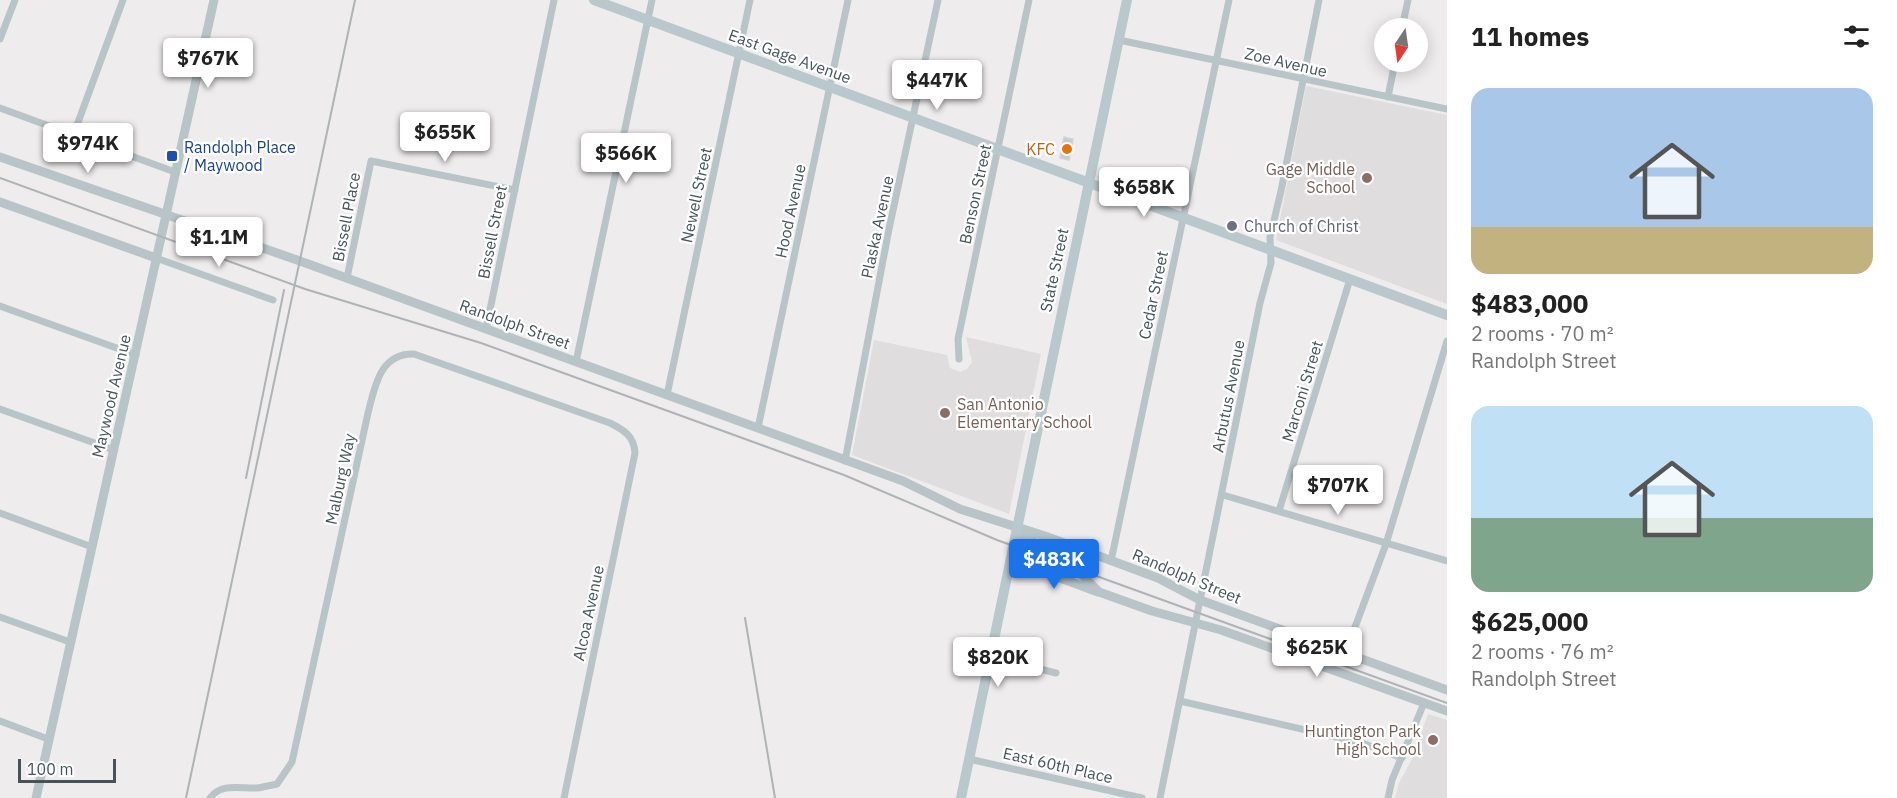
<!DOCTYPE html>
<meta charset="utf-8">
<style>
body{margin:0;font-family:"IBM Plex Sans",sans-serif;background:#f2f2f2;color:#222;height:100vh;display:flex;flex-direction:column;font-size:22px;white-space:nowrap}
*{box-sizing:border-box;margin:0}
p{font-size:20px;color:#767676}
.icon{flex:none;width:33px;height:33px;fill:none;stroke:currentColor;stroke-width:2;stroke-linecap:round;stroke-linejoin:round}
.map{position:relative;flex:1;overflow:hidden}
.drawer{display:flex;flex-direction:column;background:#fff;width:450px}
.drawer>*{flex:none}
.needle{width:39px;rotate:193deg}
.controls{position:absolute;left:1374px;top:18px;display:grid;gap:12px}
.controls a{display:grid;place-items:center;width:54px;height:54px;border-radius:50%;background:#fff;box-shadow:0 3px 15px #0003;font-size:30px}
.scale{position:absolute;left:18px;bottom:15px;width:98px;box-sizing:border-box;padding-left:6px;border:3px solid #455458;border-top:0;font-size:16px;line-height:21px;white-space:nowrap;color:#455458;-webkit-text-stroke:4px #fff;paint-order:stroke}
.price{position:absolute;translate:-50% -51px;padding:0 14px;border-radius:6px;background:#fff;color:#222;font-size:20px;line-height:39px;filter:drop-shadow(0 2px 3px #0008)}
.price::after{content:'';position:absolute;left:50%;top:36px;width:18px;height:14px;margin-left:-9px;background:inherit;clip-path:polygon(0 0,100% 0,50% 100%)}
.price.active{background:#1a73e8;color:#fff}
ul{padding:0;list-style:none}
li{display:grid;align-content:center;gap:12px;height:318px;padding:0 24px}
li span{display:grid;place-items:center;height:186px;border-radius:18px;color:#555}
li>.icon{margin-inline-start:auto}
span .icon{width:108px;height:108px;fill:#fffc;stroke-width:1}
li b{font-size:26px}
h2{display:flex;justify-content:space-between;align-items:center;height:72px;padding:0 24px;font-size:26px}
main{display:flex;flex:1;min-height:0}
.map>svg:first-child{display:block}
.education{fill:#e0ddde}
.building{fill:#c6cbce;stroke:#d0d4d7;stroke-width:1.5}
.lines{fill:none;stroke-linecap:round;stroke-linejoin:round}
.minor{stroke:#b8c5c8;stroke-width:7}
.tertiary{stroke:#b8c5c8;stroke-width:9}
.secondary{stroke:#b8c8cd;stroke-width:10}
.rail{stroke:#aeb3b6;stroke-width:2}
.food-dot{fill:#e8710a;stroke:#fff;stroke-width:2}
.transit-dot{fill:#1a4fb4;stroke:#fff;stroke-width:2}
.education-dot{fill:#8d6e63;stroke:#fff;stroke-width:2}
.worship-dot{fill:#6b7280;stroke:#fff;stroke-width:2}
.labels{text-anchor:middle;dominant-baseline:central;stroke-width:4.5;stroke-linejoin:round;paint-order:stroke}
.street-label{font-size:16px;fill:#455458;stroke:#fff}
.transit-label{font-size:16px;fill:#164399;stroke:#fff;text-anchor:start}
.food-label{font-size:16px;fill:#c56008;stroke:#fff;text-anchor:end}
.education-label{font-size:16px;fill:#785e54;stroke:#fff;text-anchor:end}
.worship-label{font-size:16px;fill:#5b616d;stroke:#fff;text-anchor:start}
</style>
<main>
<div class="map">
<svg width="1447" height="798" viewBox="0 0 1447 798">
<rect width="100%" height="100%" fill="#efeced"/>
<path class="education" d="M1306,86L1447,115V304L1276,240Z
M966,337L1041,354L1009,514L852,455L874,340L947,355L950,368L960,372L967,369L972,362Z
M1428,714L1447,720V798H1395L1399,783L1412,759Z"/>
<path class="building" d="M1064,137L1073,139L1069,160L1060,158Z"/>
<g class="lines">
<path class="minor" d="M1402,28L1408,0
M0,39L15,0
M1119,40L1447,109
M1388,97L1395,62
M0,108L175,172
M73,136L123,0
M156,258L273,300
M347,278L371,161L515,190
M0,306L136,355
M486,329L554,0
M959,359L958,339L1029,0
M576,362L652,0
M667,395L750,0
M0,409L114,450
M758,428L848,0
M845,461L889,229L938,0
M1223,495L1447,561
M1279,511L1350,279
M0,513L92,547
M1111,561L1229,0
M0,617L70,642
M1345,654L1386,544L1447,341
M991,657L1056,673
M1180,701L1362,743L1402,758
M0,721L48,739
M969,759L1142,798
M210,798C222,782 241,789 257,788C264,787 271,785 277,784L292,762L368,413C375,386 380,353 414,354L610,423C624,430 634,436 635,453L564,798
M1160,798L1260,303L1271,263L1270,237L1281,191L1319,0
M1388,798L1392,780L1424,703"/>
<path class="tertiary" d="M0,157L300,261L903,481L960,509L1045,536L1158,578L1200,600L1447,690
M0,202L156,258
M1016,529L1026,538L1064,557L1099,592L1152,611L1221,630L1447,711
M1008,573L1020,567L1033,568L1098,592
M36,798L214,0"/>
<path class="secondary" d="M594,0L1447,315
M961,798L1127,0"/>
<path class="rail" d="M0,178L305,289L481,343L844,475L997,540L1447,703
M246,478L284,290
M745,618L775,798
M186,798L355,0"/>
</g>
<circle class="food-dot" cx="1067" cy="149" r="6"/>
<rect class="transit-dot" x="166" y="150" width="12" height="12" rx="3"/>
<g class="education-dot">
<circle cx="1367" cy="178" r="6"/>
<circle cx="945" cy="413" r="6"/>
<circle cx="1433" cy="740" r="6"/>
</g>
<circle class="worship-dot" cx="1232" cy="226" r="6"/>
<g class="labels">
<g class="street-label">
<text transform="translate(790 56) rotate(20)">East Gage Avenue</text>
<text transform="translate(1286 62) rotate(13)">Zoe Avenue</text>
<text transform="translate(975 194) rotate(-78)">Benson Street</text>
<text transform="translate(696 195) rotate(-78)">Newell Street</text>
<text transform="translate(790 211) rotate(-78)">Hood Avenue</text>
<text transform="translate(346 217) rotate(-79)">Bissell Place</text>
<text transform="translate(877 227) rotate(-78)">Plaska Avenue</text>
<text transform="translate(492 232) rotate(-79)">Bissell Street</text>
<text transform="translate(1054 270) rotate(-78)">State Street</text>
<text transform="translate(1153 295) rotate(-78)">Cedar Street</text>
<text transform="translate(515 324) rotate(20)">Randolph Street</text>
<text transform="translate(1302 391) rotate(-73)">Marconi Street</text>
<text transform="translate(111 396) rotate(-77)">Maywood Avenue</text>
<text transform="translate(1228 396) rotate(-79)">Arbutus Avenue</text>
<text transform="translate(340 479) rotate(-78)">Malburg Way</text>
<text transform="translate(1187 576) rotate(23)">Randolph Street</text>
<text transform="translate(588 613) rotate(-78)">Alcoa Avenue</text>
<text transform="translate(1058 765) rotate(13)">East 60th Place</text>
</g>
<g class="transit-label">
<text x="184" y="147">Randolph Place<tspan x="184" dy="18">/ Maywood</tspan></text>
</g>
<g class="food-label">
<text x="1055" y="149">KFC</text>
</g>
<g class="education-label">
<text x="1355" y="169">Gage Middle<tspan x="1355" dy="18">School</tspan></text>
<text x="957" y="404" text-anchor="start">San Antonio<tspan x="957" dy="18">Elementary School</tspan></text>
<text x="1421" y="731">Huntington Park<tspan x="1421" dy="18">High School</tspan></text>
</g>
<g class="worship-label">
<text x="1244" y="226">Church of Christ</text>
</g>
</g>
</svg>
<div class="controls">
<a><svg class="needle" viewBox="-14 -14 28 28"><path d="M0-13l5 13h-10z" fill="#e53935"/><path d="M0 13l5-13h-10z" fill="#767676"/></svg></a>
</div>
<div class="scale">100 m</div>
<b class="price" style="left:208px;top:89px">$767K</b>
<b class="price" style="left:937px;top:111px">$447K</b>
<b class="price" style="left:445px;top:163px">$655K</b>
<b class="price" style="left:88px;top:174px">$974K</b>
<b class="price" style="left:626px;top:184px">$566K</b>
<b class="price" style="left:1144px;top:218px">$658K</b>
<b class="price" style="left:219px;top:268px">$1.1M</b>
<b class="price" style="left:1338px;top:516px">$707K</b>
<b class="price active" style="left:1054px;top:590px">$483K</b>
<b class="price" style="left:1317px;top:678px">$625K</b>
<b class="price" style="left:998px;top:688px">$820K</b>
</div>
<section class="drawer">
<h2>11 homes<svg class="icon" aria-label="filters" viewBox="0 0 24 24"><path d="M4 7h16M4 17h16"/><circle cx="9" cy="7" r="2"/><circle cx="15" cy="17" r="2"/></svg></h2>
<ul>
<li><span style="background:linear-gradient(#a9c7e8 75%,#c2b280 0)"><svg class="icon" aria-label="home" viewBox="0 0 24 24"><path d="M3 11l9-7 9 7M6 9v11h12V9"/></svg></span><div><b>$483,000</b><p>2 rooms · 70 m²</p><p>Randolph Street</p></div></li>
<li><span style="background:linear-gradient(#bfe0f5 60%,#7fa58c 0)"><svg class="icon" aria-label="home" viewBox="0 0 24 24"><path d="M3 11l9-7 9 7M6 9v11h12V9"/></svg></span><div><b>$625,000</b><p>2 rooms · 76 m²</p><p>Randolph Street</p></div></li>
</ul>
</section>
</main>
